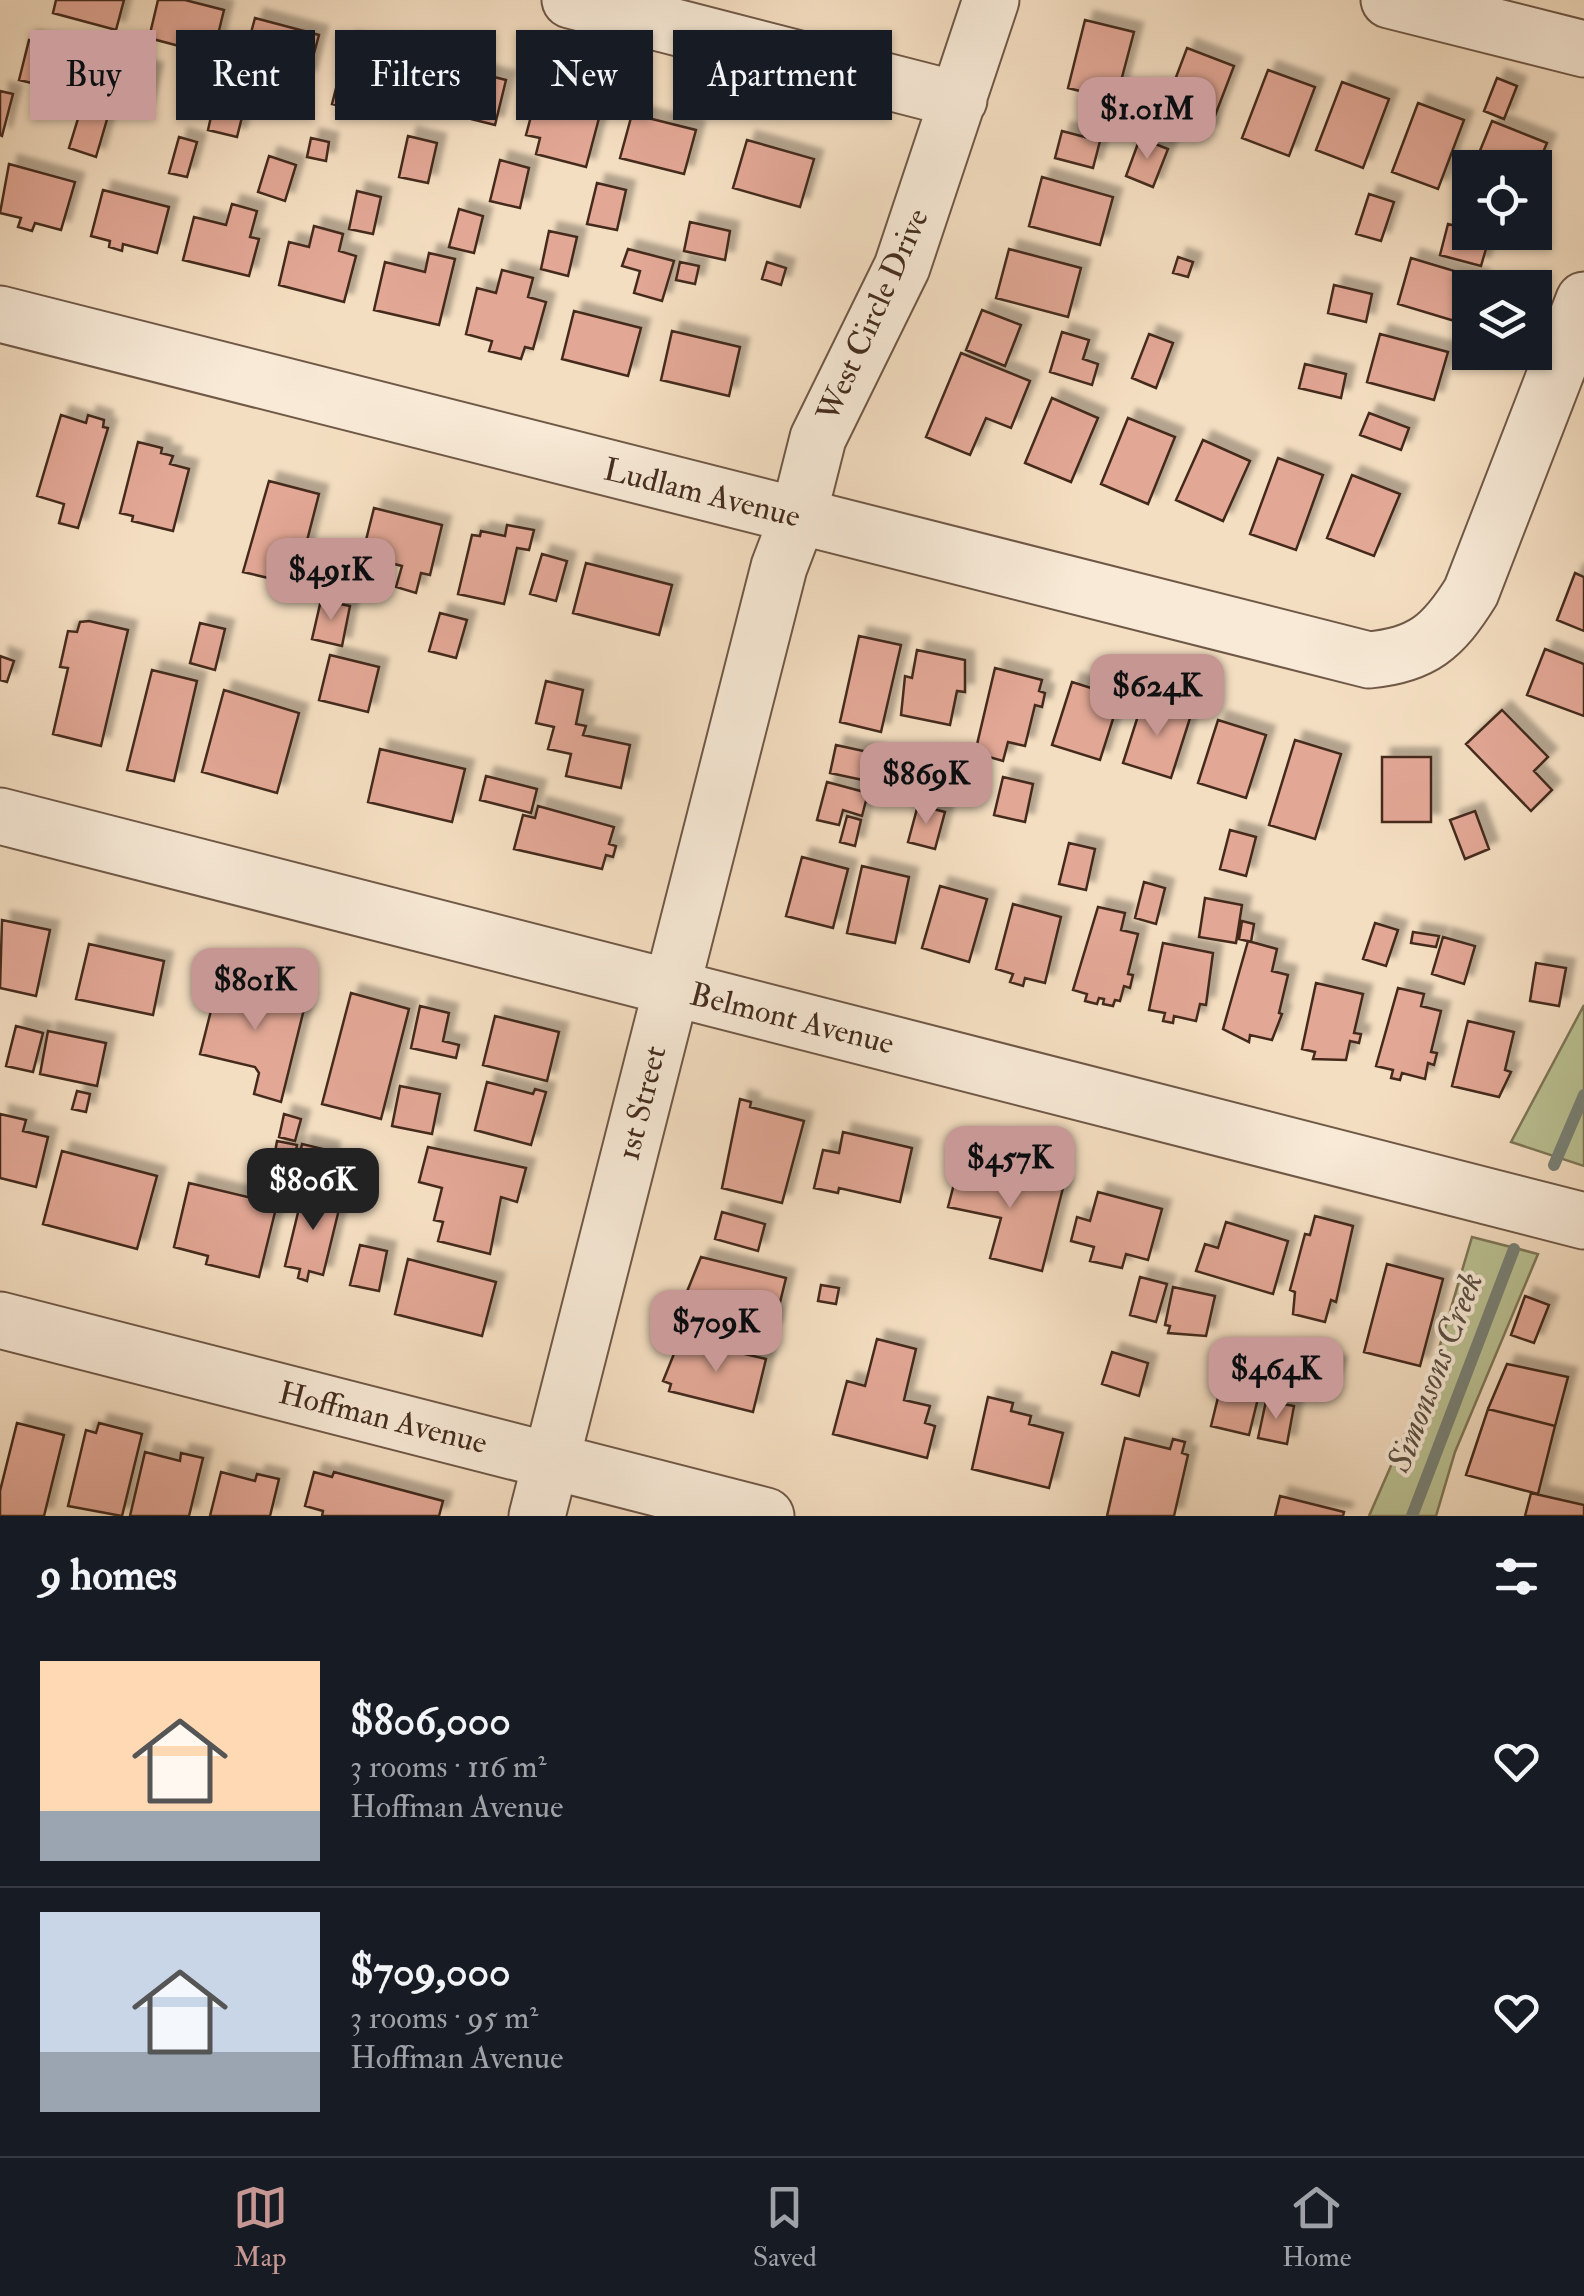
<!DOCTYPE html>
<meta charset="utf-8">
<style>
body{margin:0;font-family:"IM FELL Double Pica",serif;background:#242831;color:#f1f3f6;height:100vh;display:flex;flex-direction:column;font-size:38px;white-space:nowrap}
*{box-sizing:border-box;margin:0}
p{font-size:32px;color:#9ea1a6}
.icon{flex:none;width:55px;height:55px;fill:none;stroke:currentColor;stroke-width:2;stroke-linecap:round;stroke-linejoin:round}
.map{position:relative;height:1516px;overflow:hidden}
.details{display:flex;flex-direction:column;background:#171b24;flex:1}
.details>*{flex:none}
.hud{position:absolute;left:30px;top:30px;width:1000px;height:90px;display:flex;gap:20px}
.buttons{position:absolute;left:1452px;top:150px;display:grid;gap:20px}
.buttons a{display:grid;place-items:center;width:100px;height:100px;border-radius:0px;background:#171b24;box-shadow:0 2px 8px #0004;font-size:50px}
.price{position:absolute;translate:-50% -85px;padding:0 22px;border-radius:20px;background:#c59692;color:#111;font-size:32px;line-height:65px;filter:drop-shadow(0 2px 5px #0008)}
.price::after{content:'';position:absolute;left:50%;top:60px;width:30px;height:22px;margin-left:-15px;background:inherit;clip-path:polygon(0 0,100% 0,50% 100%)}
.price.on{background:#222;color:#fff}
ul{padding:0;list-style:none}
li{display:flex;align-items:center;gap:30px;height:250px;padding:0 40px}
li+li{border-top:2px solid #363941}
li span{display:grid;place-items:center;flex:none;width:280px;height:200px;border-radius:0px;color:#555}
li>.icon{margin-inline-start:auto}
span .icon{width:120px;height:120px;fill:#fffc;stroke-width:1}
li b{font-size:42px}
h2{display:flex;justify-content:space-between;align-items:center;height:120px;padding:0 40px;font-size:42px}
.chip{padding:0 35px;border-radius:0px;background:#171b24;box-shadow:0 2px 8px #0004;font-size:35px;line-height:90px}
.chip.on{background:#c59692;color:#111}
.dock{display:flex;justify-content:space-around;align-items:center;height:140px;border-top:2px solid #363941;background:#171b24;font-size:28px;color:#9ea1a6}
.dock a{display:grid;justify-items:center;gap:5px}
.dock .on{color:#c59692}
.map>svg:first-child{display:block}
.green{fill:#bac193;stroke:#7f7658;stroke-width:2.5}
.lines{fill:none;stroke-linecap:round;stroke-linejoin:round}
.stream{stroke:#798277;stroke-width:12}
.building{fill:#e2a795;stroke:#442c1e;stroke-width:2.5;filter:url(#shadow)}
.minor-casing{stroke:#705847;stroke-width:59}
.minor{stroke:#f8ead7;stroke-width:55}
.labels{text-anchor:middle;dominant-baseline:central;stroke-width:8;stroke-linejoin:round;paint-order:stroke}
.street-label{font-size:32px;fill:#442c1e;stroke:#f8ead7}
.water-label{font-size:35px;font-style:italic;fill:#5a5043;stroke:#f8ead7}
</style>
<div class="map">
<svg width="1584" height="1516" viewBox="0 0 1584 1516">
<defs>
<filter id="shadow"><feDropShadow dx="9" dy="-9" stdDeviation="2.5" flood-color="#0004"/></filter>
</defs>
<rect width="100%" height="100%" fill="#f4dec1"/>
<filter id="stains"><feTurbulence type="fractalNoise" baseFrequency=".002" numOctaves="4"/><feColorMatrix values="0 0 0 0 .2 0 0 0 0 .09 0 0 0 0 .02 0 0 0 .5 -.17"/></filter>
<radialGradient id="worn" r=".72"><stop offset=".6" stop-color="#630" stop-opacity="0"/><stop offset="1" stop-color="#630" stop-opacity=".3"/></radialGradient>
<path class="green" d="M1584,1005V1166L1511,1142Z
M1472,1237L1538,1254L1455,1452L1436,1516H1369L1432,1372Z"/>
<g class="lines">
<path class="stream" d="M1554,1165L1584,1095
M1412,1516L1514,1249"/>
</g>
<path class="building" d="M56,0H124L116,30L53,13Z
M158,0H185L224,10L213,55L149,38Z
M255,18L319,35L307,79L243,62Z
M1085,20L1134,32L1116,100L1068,88Z
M29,40L58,47L49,87L19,80Z
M348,41L410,57L399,101L367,93L363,111L332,104Z
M1187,48L1234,66L1208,134L1161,117Z
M442,64L506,80L495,125L431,109Z
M124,65L154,72L144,113L115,106Z
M1268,70L1315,87L1289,156L1242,138Z
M1497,78L1517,86L1504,119L1484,111Z
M1342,82L1389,99L1363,168L1316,150Z
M217,90L247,97L237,137L208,130Z
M538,90L602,107L586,167L536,154L540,138L526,135Z
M0,91L13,94L2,136L0,135Z
M1418,103L1464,120L1438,189L1392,172Z
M81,109L108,116L96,157L69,148Z
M632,114L696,130L684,174L620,158Z
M1492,121L1547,143L1535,171V168H1473Z
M1062,131L1100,141L1093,168L1055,158Z
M408,136L437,143L428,183L399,177Z
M179,137L197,142L187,177L169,173Z
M311,138L329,142L326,161L307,157Z
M1140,138L1168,149L1153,187L1126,176Z
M747,140L814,159L800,207L733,188Z
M269,156L296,165L285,201L258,192Z
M500,160L529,168L520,208L490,201Z
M9,164L75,182L61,230L35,223L32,231L18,227L21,218L0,213Z
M1042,177L1113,197L1100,245L1029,226Z
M597,183L626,190L617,230L587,224Z
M103,190L169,207L157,253L123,244L122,251L109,247L110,241L91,236Z
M357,191L381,197L373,234L349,229Z
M1369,194L1394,202L1381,241L1356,234Z
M232,204L257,211L250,237L259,239L249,276L183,260L194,217L226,225Z
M459,209L483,216L474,253L449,247Z
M690,222L730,231L725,260L684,251Z
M1448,224L1490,235L1481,266L1440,255Z
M314,226L343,234L339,251L356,256L344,302L279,285L289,242L309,247Z
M549,231L577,237L568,276L541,269Z
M628,249L674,261L662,301L634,293L640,271L622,266Z
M1009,249L1081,268L1068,317L996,298Z
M429,253L455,259L439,325L374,310L385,262L425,272Z
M1178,257L1193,262L1188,277L1173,273Z
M1411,258L1481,279L1479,288H1470L1468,325L1398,304Z
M680,262L699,266L695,284L676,280Z
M767,262L786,268L781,285L762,279Z
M502,270L533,278L528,297L546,302L533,349L525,347L521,359L489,351L492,341L466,334L477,288L496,293Z
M1334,285L1372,294L1366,322L1328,313Z
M982,310L1021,325L1005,366L966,350Z
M574,311L641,328L628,376L562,359Z
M672,331L740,347L729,396L661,380Z
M1062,332L1089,340L1083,359L1098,364L1092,385L1050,372Z
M1149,334L1173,343L1156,388L1132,378Z
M1380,334L1448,352L1434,400L1367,382Z
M961,353L1030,381L1011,428L986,418L970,455L926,437Z
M1305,364L1346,374L1341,398L1299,388Z
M1052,398L1098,418L1071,482L1025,463Z
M1369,413L1409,428L1401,450L1360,435Z
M61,415L86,423L88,415L104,420L103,427L108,428L78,528L59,523L64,504L37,496Z
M1128,418L1175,437L1148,504L1101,484Z
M1203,440L1250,461L1223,521L1176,500Z
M138,442L162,448L161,453L173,456L170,464L189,469L173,531L132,521L133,516L120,513Z
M1278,458L1323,475L1296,550L1250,534Z
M1352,475L1400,494L1374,556L1327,538Z
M269,481L319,494L292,599L278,594L281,581L243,572Z
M374,508L442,525L430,575L421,573L416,593L396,587L402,566L362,556Z
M507,525L534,530L529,550L517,548L504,604L458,594L472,535L480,536L481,531L505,536Z
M542,554L567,561L556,601L530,594Z
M586,563L672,585L659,635L573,613Z
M1575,573L1584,577V631L1557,620Z
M321,600L350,606L342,646L312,639Z
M440,613L467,620L456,658L429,651Z
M89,621L128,630L101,746L53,734L68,668L60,667L68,631L77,632L80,622Z
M200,623L225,629L215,670L190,663Z
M859,636L901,645L881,732L840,722Z
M1545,649L1584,664V716L1527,695Z
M917,650L965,660V692L957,691L950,725L901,715L905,676L912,678Z
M330,655L379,667L368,712L319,700Z
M0,656L14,661L7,682L0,680Z
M995,668L1042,680L1039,691L1045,693L1042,707L1035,705L1025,746L1008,742L1003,761L975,753Z
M152,670L197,681L174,781L127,770Z
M546,681L583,690L576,724L586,726L583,735L630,745L621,788L566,776L571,754L548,749L554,727L536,723Z
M1072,682L1120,697L1100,760L1052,745Z
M224,690L299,713L277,793L202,772Z
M1143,700L1191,715L1171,778L1123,763Z
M1502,710L1548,757L1534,771L1552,790L1531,811L1466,744Z
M1218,720L1266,735L1246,798L1198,783Z
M1295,740L1341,754L1315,839L1269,825Z
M836,745L877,754L872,782L830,773Z
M380,749L465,769L452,822L368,802Z
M1382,757H1431V822H1382Z
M931,758L956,764L947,802L921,795Z
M486,776L537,789L531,813L480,800Z
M1003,777L1033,784L1025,822L994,815Z
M827,782L868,793L862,816L843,810L839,825L817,820Z
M918,805L945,812L935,849L908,842Z
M538,806L614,827L609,844L616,846L613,857L606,855L602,869L514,849L523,815L535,818Z
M1475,811L1489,849L1465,859L1450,820Z
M847,816L861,820L855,846L840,842Z
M1230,830L1256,837L1246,876L1220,869Z
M1069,843L1095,849L1086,890L1059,884Z
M802,857L848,869L833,928L786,916Z
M862,866L909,877L895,943L847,933Z
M1144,882L1165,888L1156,924L1135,918Z
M940,886L987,899L969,962L922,948Z
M1205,898L1242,905L1236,943L1199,937Z
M1013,904L1061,917L1045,983L1025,978L1023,986L1010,982L1013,974L996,969Z
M1098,907L1125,913L1121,930L1138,934L1128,974L1133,975L1130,988L1124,986L1120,1001L1115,1000L1113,1006L1103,1004L1104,999L1099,998L1097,1004L1085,1001L1087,994L1073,990Z
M2,920L50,930L36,996L0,988Z
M1242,921L1254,924L1251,942L1239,939Z
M1375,923L1398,930L1386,966L1363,959Z
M1413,932L1439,936L1436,947L1411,943Z
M1443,937L1475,946L1464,984L1432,974Z
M1248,941L1277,949L1272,971L1288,975L1279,1013L1282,1014L1272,1040L1250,1035L1249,1042L1223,1029Z
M1163,943L1213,953L1206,1005L1200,1004L1196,1021L1174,1016L1173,1023L1163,1021L1165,1013L1149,1010Z
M89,944L164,961L153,1015L76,999Z
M1536,963L1566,968L1559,1006L1530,1001Z
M219,979L306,1001L281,1102L254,1094L259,1073L255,1067L200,1054Z
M1316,983L1363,994L1354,1033L1361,1034L1359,1043L1350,1041L1346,1060L1313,1059L1315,1052L1302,1049Z
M1398,988L1424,994L1421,1006L1441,1011L1431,1052L1437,1053L1434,1065L1428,1063L1425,1079L1402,1073L1400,1080L1391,1078L1393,1070L1376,1066Z
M351,993L409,1009L381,1119L322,1104Z
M420,1006L449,1013L443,1041L459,1045L456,1058L411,1048Z
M495,1016L559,1032L547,1081L483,1065Z
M1468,1021L1514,1032L1505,1070L1511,1072L1499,1097L1452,1086Z
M16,1026L43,1033L33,1072L6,1066Z
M48,1031L106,1043L97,1086L40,1074Z
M487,1082L533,1094L535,1089L546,1092L531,1145L475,1130Z
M400,1086L440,1094L432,1134L392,1126Z
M77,1091L90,1094L86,1112L72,1109Z
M740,1099L751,1102L750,1107L804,1121L782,1203L722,1188Z
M0,1114L26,1120L23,1131L48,1137L36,1187L0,1178Z
M284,1114L301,1119L295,1141L279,1137Z
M843,1132L912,1148L900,1202L839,1188L838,1193L814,1188L823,1150L839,1153Z
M277,1141L297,1145L294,1161L274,1158Z
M302,1144L331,1151L326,1175L311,1172L309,1178L295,1175Z
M428,1147L526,1168L517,1202L501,1197L490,1254L438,1241L443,1222L434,1220L442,1188L419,1182Z
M62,1151L157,1176L137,1249L43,1224Z
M960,1161L1063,1188L1042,1271L990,1258L1001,1218L948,1207Z
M189,1183L277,1204L259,1277L206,1264L208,1256L174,1247Z
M304,1188L342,1197L323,1275L309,1271L307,1281L298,1278L300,1269L285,1266Z
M1098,1192L1162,1209L1148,1260L1126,1254L1122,1268L1090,1261L1094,1247L1071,1241L1077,1217L1090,1221Z
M722,1212L765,1224L758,1251L715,1239Z
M1315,1216L1353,1226L1336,1302L1331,1300L1325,1322L1293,1314L1295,1292L1290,1290L1305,1234L1310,1235Z
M1226,1222L1288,1241L1273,1294L1196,1271L1205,1244L1218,1248Z
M360,1245L387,1251L379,1291L350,1285Z
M701,1257L786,1278L773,1331L688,1310L690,1300L684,1299Z
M408,1259L496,1282L482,1336L395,1314Z
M1387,1264L1443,1279L1420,1366L1364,1352Z
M1140,1277L1167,1284L1156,1322L1130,1315Z
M821,1285L839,1288L836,1304L818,1301Z
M1173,1287L1215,1296L1206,1336L1168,1333L1170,1326L1165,1325Z
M1525,1296L1549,1305L1534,1343L1511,1335Z
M680,1339L766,1359L753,1412L669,1391L671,1384L663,1381Z
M877,1339L916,1349L904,1400L930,1406L925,1423L935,1426L927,1458L833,1434L847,1381L865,1386Z
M1112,1352L1148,1363L1139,1396L1102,1384Z
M1314,1357L1338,1366L1326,1400L1302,1391Z
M1507,1364L1568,1377L1555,1426L1488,1409Z
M1222,1381L1260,1390L1249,1435L1211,1426Z
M988,1397L1013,1403L1011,1411L1031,1416L1029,1424L1063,1433L1049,1488L972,1469Z
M1266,1401L1294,1406L1287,1444L1258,1438Z
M1488,1409L1555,1426L1538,1494L1466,1475Z
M17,1423L64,1435L44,1516H0V1491Z
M99,1423L142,1434L122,1516L68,1506L86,1430L96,1433Z
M1125,1438L1170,1449L1173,1439L1185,1442L1182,1453L1188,1455L1174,1516H1107Z
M145,1452L180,1461L181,1453L203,1458L189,1516H130Z
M221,1472L255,1481L257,1474L279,1479L270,1516H210Z
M314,1472L332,1477L334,1472L443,1501L439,1516H322L323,1511L305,1506Z
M1531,1493L1584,1505V1516H1525Z
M1280,1496L1344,1512L1343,1516H1275Z"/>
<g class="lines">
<defs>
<path id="minor" d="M570,0L959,100
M1389,0L1584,49
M0,314L1369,660C1422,655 1443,637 1471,592L1584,300
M0,816L1584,1221
M0,1320L766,1516
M537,1516L779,567L798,517L818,438L902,267L991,0"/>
</defs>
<use href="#minor" class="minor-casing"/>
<use href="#minor" class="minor"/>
</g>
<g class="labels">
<g class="street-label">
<text transform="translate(873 315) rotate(-66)">West Circle Drive</text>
<text transform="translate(702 493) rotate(14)">Ludlam Avenue</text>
<text transform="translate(792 1019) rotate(14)">Belmont Avenue</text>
<text transform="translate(642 1103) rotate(-76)">1st Street</text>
<text transform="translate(383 1418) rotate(14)">Hoffman Avenue</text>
</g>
<g class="water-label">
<text transform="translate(1435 1372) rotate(-69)">Simonsons Creek</text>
</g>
</g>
<rect width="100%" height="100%" filter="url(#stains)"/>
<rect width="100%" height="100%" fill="url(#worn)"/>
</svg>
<div class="buttons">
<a><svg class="icon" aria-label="locate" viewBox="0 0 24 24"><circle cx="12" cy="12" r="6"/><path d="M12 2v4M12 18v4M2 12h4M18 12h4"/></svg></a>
<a><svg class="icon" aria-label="layers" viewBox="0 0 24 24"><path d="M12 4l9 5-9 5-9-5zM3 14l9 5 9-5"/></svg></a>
</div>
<b class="price" style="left:1147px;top:162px">$1.01M</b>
<b class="price" style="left:331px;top:623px">$491K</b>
<b class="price" style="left:1157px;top:739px">$624K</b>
<b class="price" style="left:926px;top:827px">$869K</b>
<b class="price" style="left:255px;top:1033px">$801K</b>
<b class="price" style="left:1010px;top:1211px">$457K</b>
<b class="price on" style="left:313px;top:1233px">$806K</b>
<b class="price" style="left:716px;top:1375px">$709K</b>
<b class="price" style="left:1276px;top:1422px">$464K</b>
<div class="hud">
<a class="chip on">Buy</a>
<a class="chip">Rent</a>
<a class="chip">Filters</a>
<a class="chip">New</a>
<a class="chip">Apartment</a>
</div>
</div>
<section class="details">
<h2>9 homes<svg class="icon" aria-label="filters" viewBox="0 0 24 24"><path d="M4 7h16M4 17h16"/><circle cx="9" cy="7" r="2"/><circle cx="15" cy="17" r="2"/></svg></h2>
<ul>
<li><span style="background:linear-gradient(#ffd9b3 75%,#9aa5b1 0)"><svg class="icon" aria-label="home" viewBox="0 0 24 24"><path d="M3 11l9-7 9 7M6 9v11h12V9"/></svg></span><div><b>$806,000</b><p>3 rooms · 116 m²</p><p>Hoffman Avenue</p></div><svg class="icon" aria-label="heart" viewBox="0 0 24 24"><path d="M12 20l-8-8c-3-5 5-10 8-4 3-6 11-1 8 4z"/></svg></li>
<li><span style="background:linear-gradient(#c9d6e8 70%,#9aa5b1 0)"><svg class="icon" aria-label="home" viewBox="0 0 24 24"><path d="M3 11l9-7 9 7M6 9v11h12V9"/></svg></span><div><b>$709,000</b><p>3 rooms · 95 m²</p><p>Hoffman Avenue</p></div><svg class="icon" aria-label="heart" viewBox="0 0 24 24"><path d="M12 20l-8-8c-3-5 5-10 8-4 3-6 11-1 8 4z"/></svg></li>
</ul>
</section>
<nav class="dock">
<a class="on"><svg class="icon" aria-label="map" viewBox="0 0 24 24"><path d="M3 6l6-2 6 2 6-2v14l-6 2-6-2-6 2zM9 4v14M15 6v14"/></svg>Map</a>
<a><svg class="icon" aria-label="saved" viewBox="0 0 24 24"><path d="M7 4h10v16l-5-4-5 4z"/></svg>Saved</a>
<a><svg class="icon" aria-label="home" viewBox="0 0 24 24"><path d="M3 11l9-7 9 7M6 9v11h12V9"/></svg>Home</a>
</nav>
